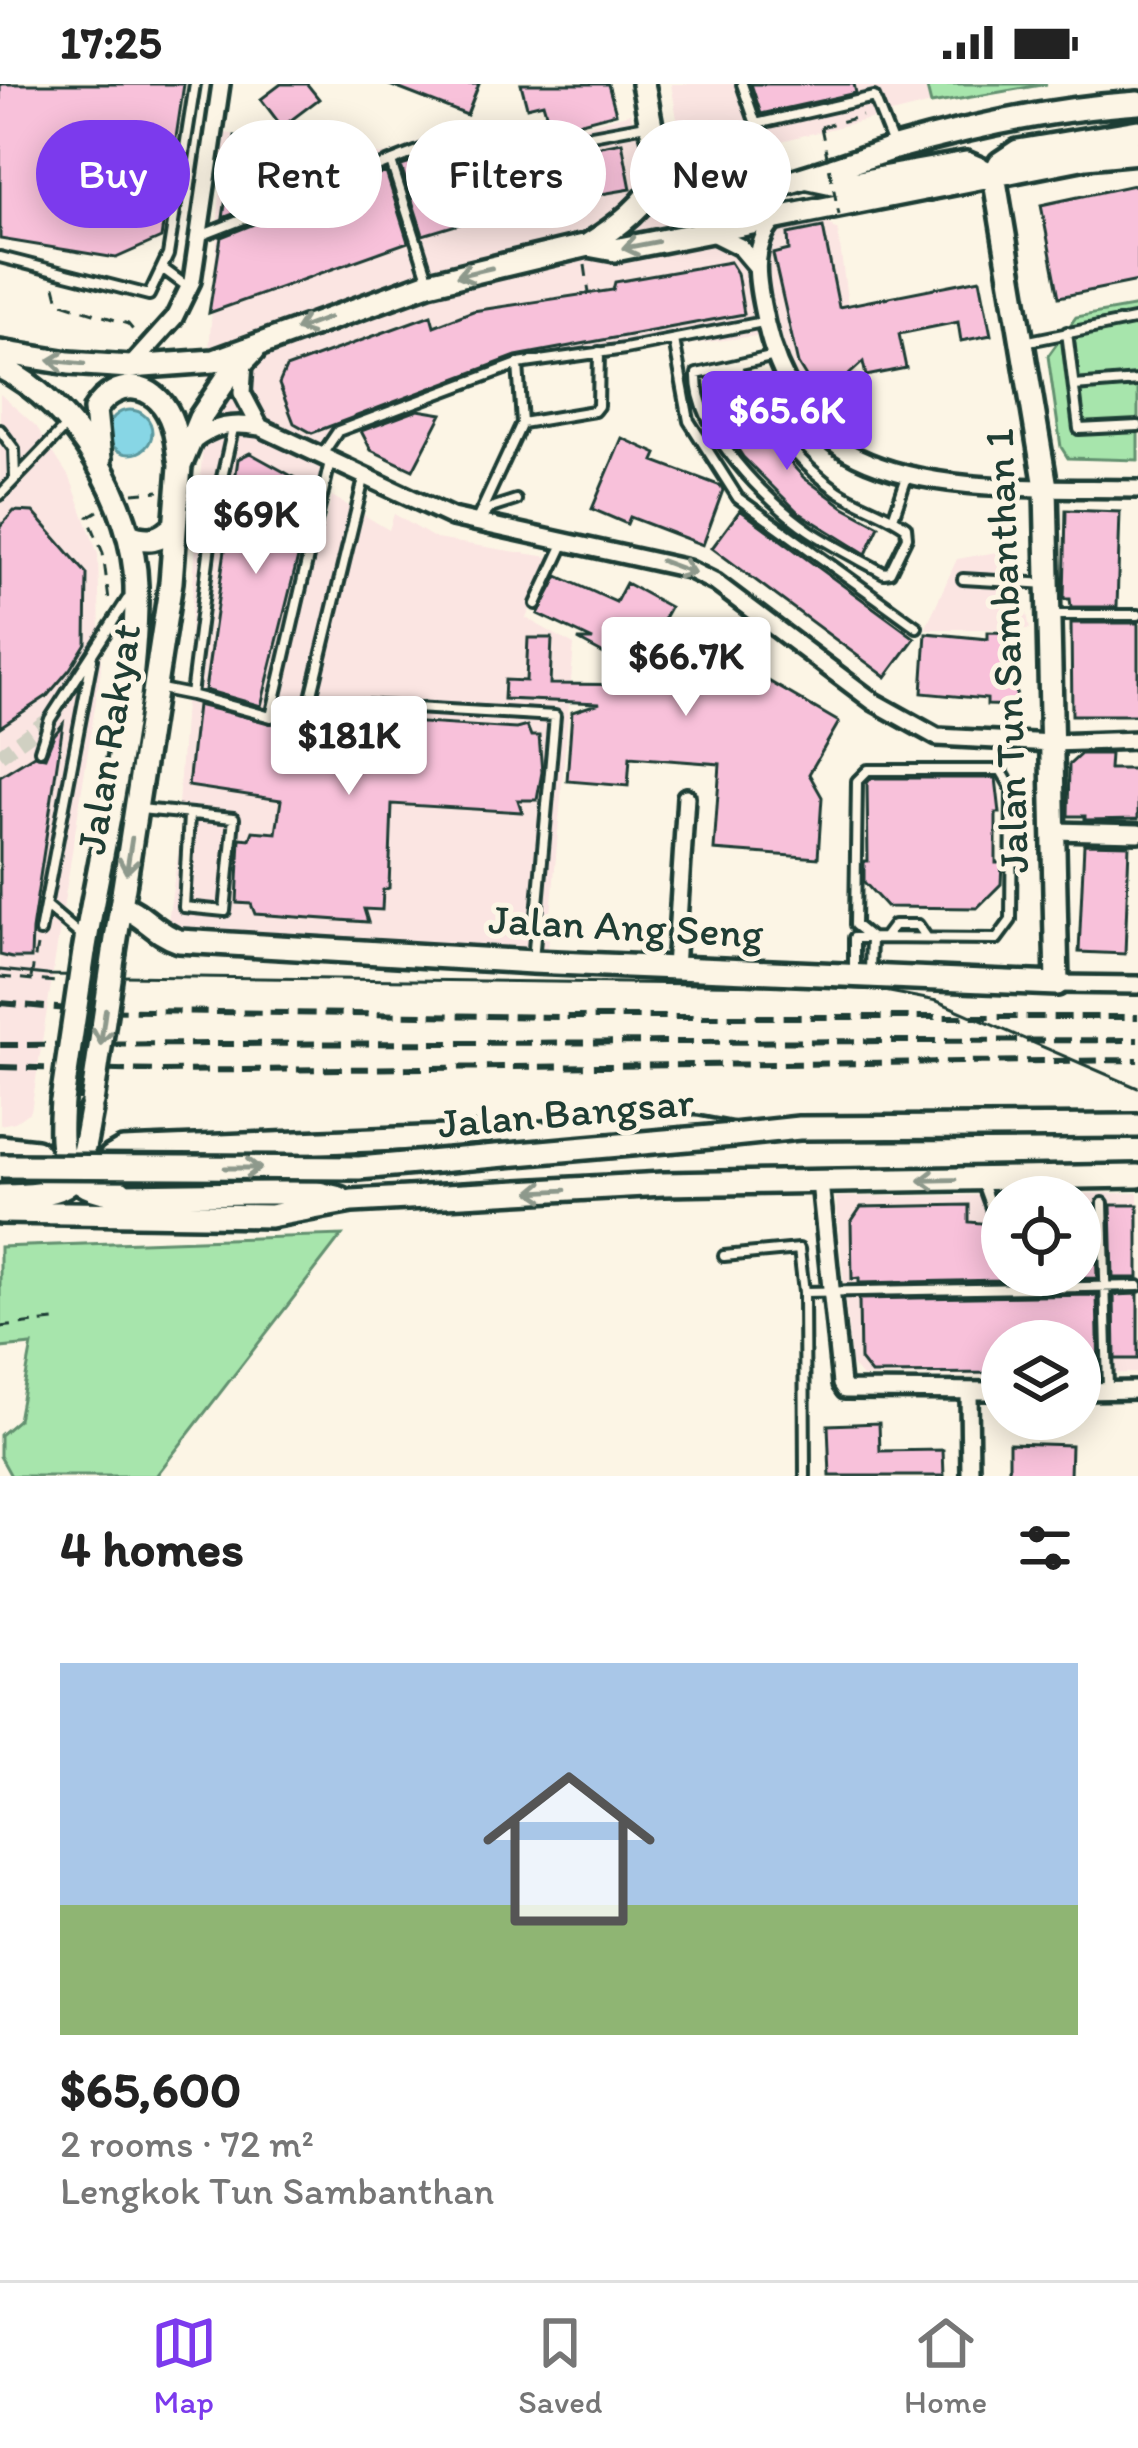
<!DOCTYPE html>
<meta charset="utf-8">
<style>
body{margin:0;font-family:Itim,sans-serif;background:#f2f2f2;color:#222;height:100vh;display:flex;flex-direction:column;font-size:45px;white-space:nowrap}
*{box-sizing:border-box;margin:0}
p{font-size:39px;color:#767676}
.icon{flex:none;width:66px;height:66px;fill:none;stroke:currentColor;stroke-width:2;stroke-linecap:round;stroke-linejoin:round}
.map{position:relative;height:1392px;overflow:hidden}
.panel{display:flex;flex-direction:column;background:#fff;flex:1}
.panel>*{flex:none}
.banner{position:absolute;left:36px;top:36px;width:1068px;height:108px;display:flex;gap:24px}
.tools{position:absolute;left:981px;top:1092px;display:grid;gap:24px}
.tools a{display:grid;place-items:center;width:120px;height:120px;border-radius:50%;background:#fff;box-shadow:0 6px 30px #0003;font-size:60px}
.price{position:absolute;translate:-50% -102px;padding:0 27px;border-radius:12px;background:#fff;color:#222;font-size:39px;line-height:78px;filter:drop-shadow(0 3px 6px #0008)}
.price::after{content:'';position:absolute;left:50%;top:72px;width:36px;height:27px;margin-left:-18px;background:inherit;clip-path:polygon(0 0,100% 0,50% 100%)}
.price.on{background:#7c3aed;color:#fff}
ul{padding:0;list-style:none}
li{display:grid;align-content:center;gap:24px;height:636px;padding:0 60px}
li+li{border-top:3px solid #e0e0e0}
li span{display:grid;place-items:center;height:372px;border-radius:0px;color:#555}
li>.icon{margin-inline-start:auto}
span .icon{width:216px;height:216px;fill:#fffc;stroke-width:1}
li b{font-size:51px}
h2{display:flex;justify-content:space-between;align-items:center;height:144px;padding:0 60px;font-size:51px}
.chip{padding:0 42px;border-radius:54px;background:#fff;box-shadow:0 6px 30px #0003;font-size:42px;line-height:108px}
.chip.on{background:#7c3aed;color:#fff}
.status{display:flex;justify-content:space-between;align-items:center;height:84px;padding:0 60px;background:#fff;direction:ltr}
.status svg{height:33px;fill:currentColor}
.menu{display:flex;justify-content:space-around;align-items:center;height:168px;border-top:3px solid #e0e0e0;background:#fff;font-size:33px;color:#767676}
.menu a{display:grid;justify-items:center;gap:6px}
.menu .on{color:#7c3aed}
.map>svg:first-child{display:block}
.built{fill:#fbe5e2;fill-rule:evenodd}
.green{fill:#a7e5ac;stroke:#639170;stroke-width:3}
.water{fill:#87d6e5;stroke:#5d999e;stroke-width:3}
.building{fill:#f8c1da;stroke:#1f3d34;stroke-width:3}
.lines{fill:none;stroke-linecap:round;stroke-linejoin:round}
.street-tunnel{stroke:#d0d0c2;stroke-width:15;stroke-dasharray:15 8;stroke-linecap:butt}
.lane-casing{stroke:#1f3d34;stroke-width:16}
.street-casing{stroke:#1f3d34;stroke-width:24}
.secondary-casing{stroke:#1f3d34;stroke-width:30}
.path{stroke:#1f3d34;stroke-width:3;stroke-dasharray:12 9;stroke-linecap:butt}
.lane{stroke:#fcf5e5;stroke-width:8}
.street{stroke:#fcf5e5;stroke-width:15}
.secondary{stroke:#fcf5e5;stroke-width:21}
.tram{stroke:#1f3d34;stroke-width:3}
.rail{stroke:#1f3d34;stroke-width:6;stroke-dasharray:18 9;stroke-linecap:butt}
.secondary-bridge-casing{stroke:#1f3d34;stroke-width:30;stroke-linecap:butt}
.path-bridge{stroke:#1f3d34;stroke-width:3;stroke-dasharray:12 9;stroke-linecap:butt}
.secondary-bridge{stroke:#fcf5e5;stroke-width:21}
.oneway{stroke:#8e998c}
.labels{text-anchor:middle;dominant-baseline:central;stroke-width:10;stroke-linejoin:round;paint-order:stroke}
.street-label{font-size:42px;fill:#1f3d34;stroke:#fcf5e5}
</style>
<div class="status"><b>17:25</b><svg viewBox="0 0 49 12"><path d="M0 12V9h3v3zM5 12V6h3v6zM10 12V3h3v9zM15 12V0h3v12zM26 1h20v11H26zM47 4h2v5h-2z"/></svg></div>
<div class="map">
<svg width="1138" height="1392" viewBox="0 0 1138 1392">
<rect width="100%" height="100%" fill="#fcf5e5"/>
<filter id="ink" filterUnits="userSpaceOnUse"><feTurbulence type="fractalNoise" baseFrequency=".00833" numOctaves="2"/><feDisplacementMap in="SourceGraphic" scale="24" xChannelSelector="R" yChannelSelector="G"/><feConvolveMatrix kernelMatrix="1 2 1 2 8 2 1 2 1" color-interpolation-filters="sRGB"/></filter>
<g filter="url(#ink)">
<path class="built" d="M671,0H1047L931,20L696,78L682,63Z
M630,29L672,145L802,117L838,147L859,305L802,341L756,252L521,282L325,355L293,557L332,412L389,446L394,430L436,455L555,474L526,534L574,561L548,866L167,844L185,722L178,721L224,49L385,71L471,37L536,55Z
M0,310L36,342L71,396L98,470L101,585L31,1027L15,1038L0,1041Z
M1014,465L1030,545H925L957,475Z
M1138,1109V1289L1080,1290V1257H1002V1291L862,1293L851,1280L836,1113ZM1002,1113H1080V1191H1002Z"/>
<path class="green" d="M926,0H1047L931,20Z
M1138,222V376L1068,374L1061,363L1048,272L1076,233Z
M342,1151L156,1392H11L0,1372V1351L18,1336L32,1261L0,1264V1163Z"/>
<path class="water" d="M108 348a22 22 0 1 1 44 0a22 22 0 1 1-44 0Z"/>
<path class="building" d="M0,0H184L161,154L116,174L0,155Z
M281,0H307L319,15L282,43L261,15Z
M387,0H479L467,31Z
M521,0H608L616,29L551,46L543,19L527,23Z
M751,0H854L856,9L761,30Z
M235,52L312,64L375,75L223,134Z
M622,58L631,105L506,126L423,151L401,82L473,60L523,77Z
M386,88L408,158L209,229L221,153Z
M1138,100V197L1059,213L1041,121Z
M823,143L839,223L980,195L991,251L961,257L958,238L899,250L906,284L866,292L863,278L832,306L815,308L798,280L773,170L789,166L788,150Z
M730,178L737,189L744,230L516,272L312,349L294,339L279,300L286,284L431,231L434,242L473,227L613,206L615,198Z
M727,298L771,357L804,394L844,423L879,442L866,470L798,428L743,373L715,330L708,310Z
M418,326L442,330L413,386L371,366L361,347Z
M622,354L657,370L654,377L721,402L723,406L703,461L630,433L627,440L592,425Z
M250,369L315,405L261,622L205,606L238,375Z
M740,426L915,554L886,593L712,464Z
M1066,426L1120,428L1117,523H1071L1070,515H1064Z
M14,427L33,428L87,490L86,559L70,585L47,612L0,643V443Z
M558,492L616,518L626,499L670,523L663,536L839,638L809,690L822,713L818,774L714,766L720,680L630,673L628,702L567,697L572,628L600,619L504,615L505,596L526,597L528,554H552L550,600L661,601L578,556H593L538,530Z
M1071,539H1138V631H1072Z
M988,548L1018,549L1016,622L987,621V615L922,609L926,549L988,555Z
M197,621L292,644L293,633L377,637L376,645L404,646L407,638L516,645L527,642L531,652H539L542,688L537,716H518L522,728L392,720L389,804L383,806L382,826L364,825L368,838L255,830L251,820L237,819L240,754L250,755L253,747L276,749L281,716L188,702Z
M63,640L32,846L31,874H12L0,871V692L34,671L45,673L54,651Z
M1081,670H1110L1109,685H1138V735L1085,736V732H1068L1069,681Z
M871,694H996L1000,729H996V779H1002L1001,800L977,824L887,823L864,798V777H868L867,699Z
M1084,760L1129,761L1125,870L1079,868Z
M969,1121V1138L1002,1141V1196L859,1199V1194L852,1195L851,1138L861,1123Z
M1080,1121H1095L1097,1194L1052,1195V1191H1080Z
M1111,1121H1138V1194H1113Z
M1138,1210V1275H1115L1114,1211Z
M1097,1211L1099,1289H1080V1257H1002V1289L871,1290L860,1276L859,1215Z
M879,1339L880,1367L943,1366L944,1392H830L828,1341Z
M1009,1359L1071,1361L1070,1392H1009Z"/>
<g class="lines">
<path class="street-tunnel" d="M0,671L50,635"/>
<defs>
<path id="lane" d="M742,0L756,40L874,13L894,63
M391,78L429,197
M200,152L472,46L521,64L646,41
M0,173L149,211L168,171L195,0
M162,184L189,204
M1067,248L1079,345L1138,342
M674,256L689,337L738,414L917,543
M1024,258L1138,235
M736,282C760,330 792,375 838,407C859,421 886,428 906,443L907,453L890,488L884,489C859,475 833,462 810,447C766,417 695,346 697,290L775,272
M1074,302L1138,297
M522,339L594,327L598,322L599,268
M0,346L14,365L15,394
M321,372L338,347L518,280L625,265L763,238
M364,395L310,618L555,632L533,876
M0,411L68,340
M481,434L491,424L516,416
M893,434L908,390
M477,436L522,339L518,280
M963,495L1048,500
M536,520L564,460
M1050,531H1138
M156,604L191,611L214,429L234,340
M191,611L271,633L330,378
M40,666L50,635L127,516
M140,725L234,734L225,827L184,823L189,731
M46,822L85,855
M40,848L92,575
M885,853L894,841H918L927,854
M870,888L871,854
M854,891V854H871L997,855L1011,836L1012,705L1001,686H868L857,697L855,841L871,854
M981,1096L994,1132L1002,1133
M1023,1113L1028,1096
M1103,1119L1108,1304
M724,1172L799,1165L804,1208L1138,1202
M804,1208L805,1392"/>
<path id="street" d="M775,136C748,165 758,203 766,240C777,289 808,349 857,373C935,411 1052,403 1138,405
M712,149L740,163L756,182
M244,277L242,309L260,343
M130,283L174,234L192,197L221,0
M191,359C214,341 232,338 260,343L452,433L688,485L716,499L874,618L937,653L1053,659L1138,656
M1054,747L1138,749
M675,884L686,713
M1057,900L1138,901
M820,1098L841,1300L845,1306L1002,1307
M1080,1307L1138,1306
M969,1308L970,1392"/>
<path id="secondary" d="M643,0C650,29 655,94 682,110C718,131 853,76 895,64C973,42 1057,24 1138,19
M994,91L1000,79L1018,67L1138,47
M809,94L842,101L966,79L994,91
M588,161C619,142 646,121 663,89
M0,268L69,279L130,283L214,277L429,199L588,161L615,166L1086,73L1138,68
M0,283C75,320 134,419 136,502C138,616 103,754 84,868
M100,375L95,326C116,294 154,297 170,333C177,348 177,365 180,381
M128,451C148,458 159,457 175,441
M121,822C144,830 156,850 179,857L532,878L1057,900L1046,403L994,91
M114,868L171,498L180,382L200,334L227,294L254,266
M62,1017C58,1074 60,1106 125,1111L314,1108L340,1114
M0,1063L36,1067L49,1086V1097
M125,1111C113,1102 102,1089 111,1073L123,1066L645,1045L696,1044L733,1051L799,1044L1138,1042
M0,1112C83,1111 77,1100 91,1026
M0,1128L270,1132L352,1117L663,1100L1138,1092"/>
</defs>
<use href="#lane" class="lane-casing"/>
<use href="#street" class="street-casing"/>
<use href="#secondary" class="secondary-casing"/>
<path class="path" d="M821,43L862,32
M585,181L589,209
M55,202L59,218L128,240L138,252
M133,409L159,407
M98,427L88,433L103,469L109,516
M0,893L57,898
M31,894L37,862
M0,1243L62,1236"/>
<use href="#lane" class="lane"/>
<use href="#street" class="street"/>
<use href="#secondary" class="secondary"/>
<path class="tram" d="M0,886L47,891L778,901L879,906L937,917L1138,1004"/>
<path class="rail" d="M0,919L79,926L558,933H1138
M0,961L1138,956
M0,983L158,987L1138,976"/>
<defs>
<path id="secondary-bridge" d="M62,1017L84,868
M92,1018L114,868
M0,1082L359,1084L733,1051"/>
</defs>
<use href="#secondary-bridge" class="secondary-bridge-casing"/>
<path class="path-bridge" d="M821,43L839,131"/>
<use href="#secondary-bridge" class="secondary-bridge"/>
</g>
<defs><path id="oneway-shaft" d="M-6 0H5M1.5-3L5.5 0L1.5 3" fill="none" stroke-width="1.6" stroke-linecap="round" stroke-linejoin="round" transform="scale(3)"/></defs>
<g class="oneway">
<use href="#oneway-shaft" transform="translate(640 161) rotate(169)"/>
<use href="#oneway-shaft" transform="translate(474 188) rotate(167)"/>
<use href="#oneway-shaft" transform="translate(312 240) rotate(160)"/>
<use href="#oneway-shaft" transform="translate(66 278) rotate(-174)"/>
<use href="#oneway-shaft" transform="translate(678 483) rotate(20)"/>
<use href="#oneway-shaft" transform="translate(129 772) rotate(99)"/>
<use href="#oneway-shaft" transform="translate(103 943) rotate(98)"/>
<use href="#oneway-shaft" transform="translate(243 1084)"/>
<use href="#oneway-shaft" transform="translate(937 1096) rotate(179)"/>
<use href="#oneway-shaft" transform="translate(547 1107) rotate(177)"/>
</g>
</g>
<g class="labels">
<g class="street-label">
<text transform="translate(1006 567) rotate(-92)">Jalan Tun Sambanthan 1</text>
<text transform="translate(108 655) rotate(-81)">Jalan Rakyat</text>
<text transform="translate(626 842) rotate(3)">Jalan Ang Seng</text>
<text transform="translate(566 1028) rotate(-5)">Jalan Bangsar</text>
</g>
</g>
</svg>
<div class="tools">
<a><svg class="icon" aria-label="locate" viewBox="0 0 24 24"><circle cx="12" cy="12" r="6"/><path d="M12 2v4M12 18v4M2 12h4M18 12h4"/></svg></a>
<a><svg class="icon" aria-label="layers" viewBox="0 0 24 24"><path d="M12 4l9 5-9 5-9-5zM3 14l9 5 9-5"/></svg></a>
</div>
<b class="price on" style="left:787px;top:389px">$65.6K</b>
<b class="price" style="left:256px;top:493px">$69K</b>
<b class="price" style="left:686px;top:635px">$66.7K</b>
<b class="price" style="left:349px;top:714px">$181K</b>
<div class="banner">
<a class="chip on">Buy</a>
<a class="chip">Rent</a>
<a class="chip">Filters</a>
<a class="chip">New</a>
</div>
</div>
<section class="panel">
<h2>4 homes<svg class="icon" aria-label="filters" viewBox="0 0 24 24"><path d="M4 7h16M4 17h16"/><circle cx="9" cy="7" r="2"/><circle cx="15" cy="17" r="2"/></svg></h2>
<ul>
<li><span style="background:linear-gradient(#a9c7e8 65%,#8fb573 0)"><svg class="icon" aria-label="home" viewBox="0 0 24 24"><path d="M3 11l9-7 9 7M6 9v11h12V9"/></svg></span><div><b>$65,600</b><p>2 rooms · 72 m²</p><p>Lengkok Tun Sambanthan</p></div></li>
</ul>
</section>
<nav class="menu">
<a class="on"><svg class="icon" aria-label="map" viewBox="0 0 24 24"><path d="M3 6l6-2 6 2 6-2v14l-6 2-6-2-6 2zM9 4v14M15 6v14"/></svg>Map</a>
<a><svg class="icon" aria-label="saved" viewBox="0 0 24 24"><path d="M7 4h10v16l-5-4-5 4z"/></svg>Saved</a>
<a><svg class="icon" aria-label="home" viewBox="0 0 24 24"><path d="M3 11l9-7 9 7M6 9v11h12V9"/></svg>Home</a>
</nav>
